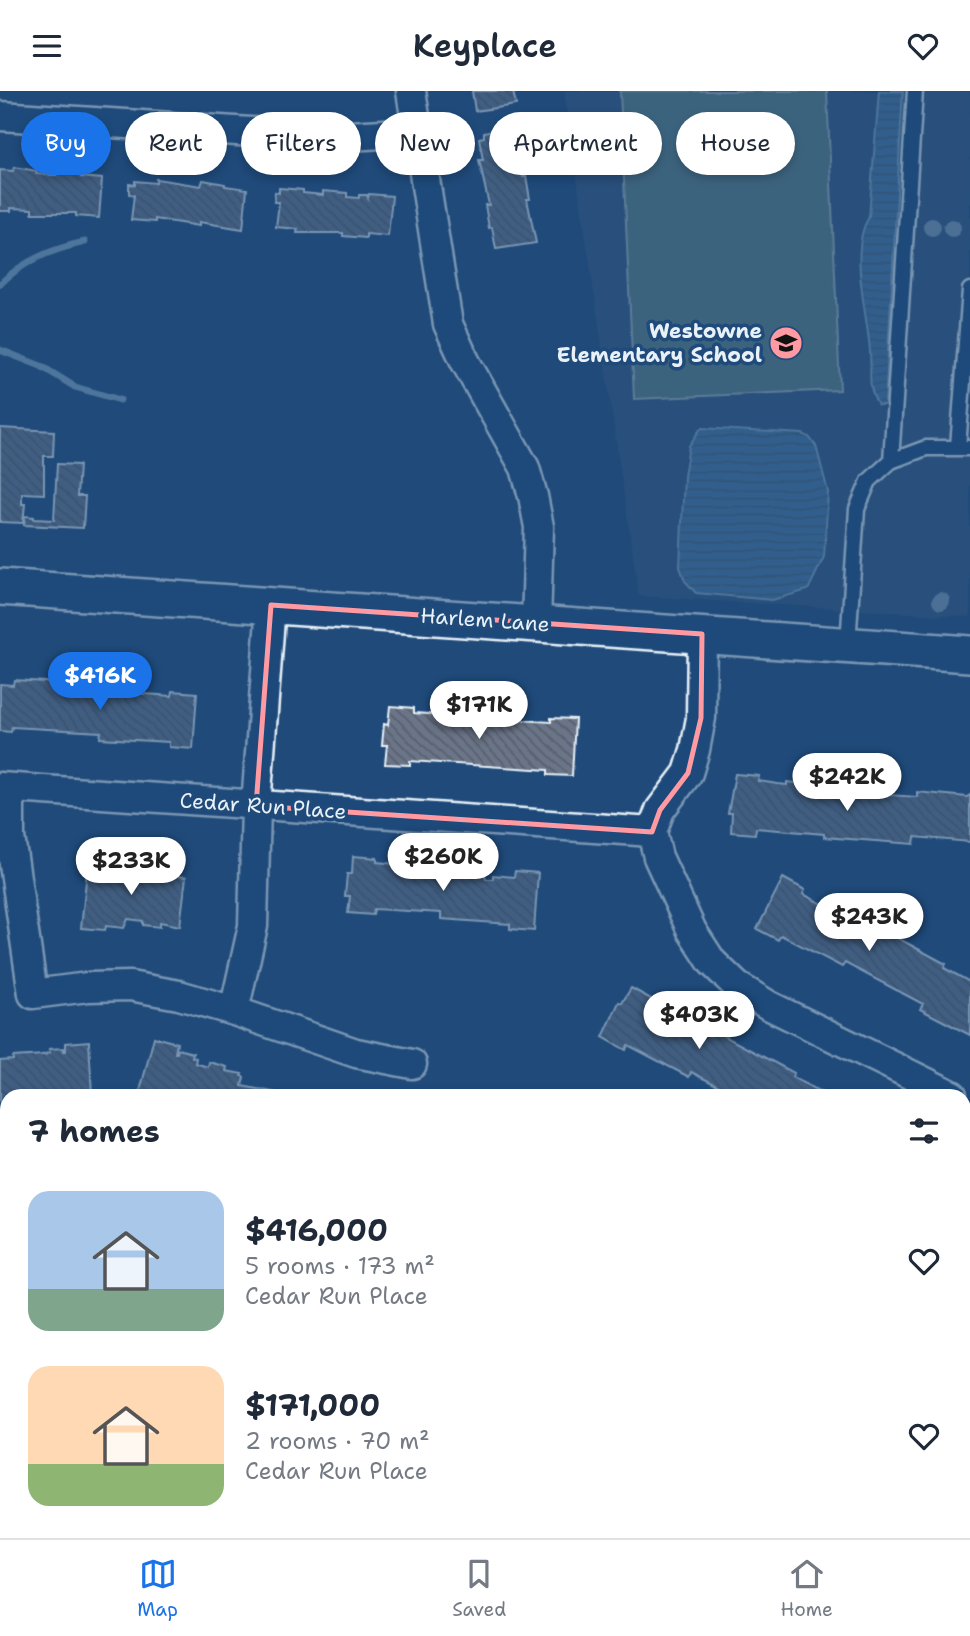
<!DOCTYPE html>
<meta charset="utf-8">
<style>
body{margin:0;font-family:"Shantell Sans",sans-serif;background:#f2f2f3;color:#1f2937;height:100vh;display:flex;flex-direction:column;font-size:26px;white-space:nowrap}
*{box-sizing:border-box;margin:0}
p{font-size:23px;color:#747a83}
.icon{flex:none;width:38px;height:38px;fill:none;stroke:currentColor;stroke-width:2;stroke-linecap:round;stroke-linejoin:round}
.map{position:relative;flex:1;overflow:hidden}
.drawer{position:absolute;left:0px;top:998px;width:971px;height:450px;display:flex;flex-direction:column;background:#fff;border-radius:21px 21px 0 0;box-shadow:0 4px 10px #0003}
.drawer>*{flex:none}
.hud{position:absolute;left:21px;top:21px;width:929px;height:63px;display:flex;gap:14px}
.price{position:absolute;translate:-50% -60px;padding:0 16px;border-radius:24px;background:#fff;color:#222;font-size:23px;line-height:46px;filter:drop-shadow(0 2px 4px #0008)}
.price::after{content:'';position:absolute;left:50%;top:42px;width:21px;height:16px;margin-left:-10px;background:inherit;clip-path:polygon(0 0,100% 0,50% 100%)}
.price.current{background:#1a73e8;color:#fff}
ul{padding:0;list-style:none}
li{display:flex;align-items:center;gap:21px;height:175px;padding:0 28px}
li span{display:grid;place-items:center;flex:none;width:196px;height:140px;border-radius:21px;color:#555}
li>.icon{margin-inline-start:auto}
span .icon{width:84px;height:84px;fill:#fffc;stroke-width:1}
li b{font-size:30px}
h2{display:flex;justify-content:space-between;align-items:center;height:84px;padding:0 28px;font-size:30px}
.pill{padding:0 24px;border-radius:32px;background:#fff;box-shadow:0 4px 10px #0003;font-size:24px;line-height:63px}
.pill.current{background:#1a73e8;color:#fff}
header{display:flex;justify-content:space-between;align-items:center;height:91px;padding:0 28px;background:#fff;font-size:32px;font-weight:600}
.menu{display:flex;justify-content:space-around;align-items:center;height:98px;border-top:2px solid #e0e1e3;background:#fff;font-size:19px;color:#747a83}
.menu a{display:grid;justify-items:center;gap:4px}
.menu .current{color:#1a73e8}
.map>svg:first-child{display:block}
.built{fill:#36577e}
.pitch{fill:#5f8084;stroke:#a4b8be;stroke-width:2}
.water{fill:url(#water-rules);stroke:#87a8c5;stroke-width:2}
.lines{fill:none;stroke-linecap:round;stroke-linejoin:round}
.stream{stroke:#87a8c5;stroke-width:7}
.building{fill:url(#building-back-hatch);stroke:#e8f1f8;stroke-width:2}
.service-casing{stroke:#e8f1f8;stroke-width:19}
.minor-casing{stroke:#e8f1f8;stroke-width:33}
.tertiary-casing{stroke:#e8f1f8;stroke-width:40}
.service{stroke:#1f4a7a;stroke-width:14}
.minor{stroke:#1f4a7a;stroke-width:28}
.tertiary{stroke:#1f4a7a;stroke-width:35}
.tree{fill:#829cb6}
.marked{fill:none;stroke:#ff9aa2;stroke-width:5;stroke-linejoin:round}
.labels{text-anchor:middle;dominant-baseline:central;stroke-width:7;stroke-linejoin:round;paint-order:stroke}
.poi-label{font-size:21px;font-weight:bold;fill:#e8f1f8;stroke:#1f4a7a;text-anchor:end}
.street-label{font-size:21px;fill:#e8f1f8;stroke:#1f4a7a}
</style>
<header><svg class="icon" aria-label="menu" viewBox="0 0 24 24"><path d="M4 6h16M4 12h16M4 18h16"/></svg>Keyplace<svg class="icon" aria-label="heart" viewBox="0 0 24 24"><path d="M12 20l-8-8c-3-5 5-10 8-4 3-6 11-1 8 4z"/></svg></header>
<div class="map">
<svg width="970" height="1447" viewBox="0 0 970 1447">
<defs>
<pattern id="water-rules" width="6" height="5" patternUnits="userSpaceOnUse" patternTransform="scale(1.75)"><rect width="6" height="5" fill="#4777a3"/><path d="M0 2.5h6" fill="none" stroke="#466076"/></pattern>
<pattern id="building-back-hatch" width="6" height="6" patternUnits="userSpaceOnUse" patternTransform="scale(1.75)"><rect width="6" height="6" fill="#6a7589"/><path d="M-1 5l2 2M0 0l6 6M5-1l2 2" fill="none" stroke="#585e6a"/></pattern>
</defs>
<rect width="100%" height="100%" fill="#1f4a7a"/>
<filter id="ink" filterUnits="userSpaceOnUse"><feTurbulence type="fractalNoise" baseFrequency=".0143" numOctaves="2"/><feDisplacementMap in="SourceGraphic" scale="14" xChannelSelector="R" yChannelSelector="G"/><feConvolveMatrix kernelMatrix="1 2 1 2 8 2 1 2 1" color-interpolation-filters="sRGB"/></filter>
<g filter="url(#ink)">
<path class="built" d="M564,0H970V526L639,505Z
M7,1206V1440H707L709,1447H0V1209Z"/>
<path class="pitch" d="M620,0H827L840,299L634,308Z"/>
<path class="water" d="M879,0H903L885,314H878C866,292 872,285 870,261C868,224 848,159 869,126Z
M701,337L803,343L809,346L816,355L828,401L824,466L808,499L772,509L696,502L685,490L680,476L684,385L689,355Z
M0,1088L7,1093V1177L0,1180Z"/>
<g class="lines">
<path class="stream" d="M0,193C24,169 53,158 85,151
M0,259L41,275L75,296L120,309"/>
</g>
<path class="building" d="M472,0H513L516,14L475,20Z
M493,39L494,45L522,41L523,63L520,64L523,86L526,85L530,108H527L536,152L496,158L492,136L489,137L485,114H489L479,69H483L479,47L484,46V41Z
M14,76L37,80L36,83L56,84V81L82,83L81,86L102,88L99,127L76,125V122H32V118L11,117V120H0V79L13,80Z
M156,88L201,95L203,89L225,93V95L247,98L243,138L199,131V135L155,128V131L131,129L134,104L129,103V93L135,94V90L156,92Z
M279,97L303,99V102L323,104V100L347,102V106L359,107V104H367L368,107L369,103L392,105L388,145L366,143V147L343,145V142H297L298,138L276,136L279,111H274L275,101L279,102Z
M0,337L54,340L53,365H44V403L22,402V413H25L23,432L0,431Z
M57,373L79,374L77,405H85L83,437L24,434L25,425L34,426V428L54,429Z
M14,589L105,595L104,600L172,605L173,600L197,602L193,658L169,656V651L100,647L101,641L12,636L11,641L0,640V593L13,594Z
M390,615L414,617V622L551,631V627L575,628L572,685L548,684V679L410,670V674L385,673L387,654H382L384,633L388,634Z
M735,683L759,685L758,690L778,693L787,694V691L828,695V700L868,703V705H875V703L917,706V701L967,706L970,704V751L915,746L914,753L824,746V743L756,737L755,743L731,741L732,722H728Z
M353,765L377,767V771L396,773V775H404V772L447,776V781L485,784L486,788H493V784L514,786L515,780L538,782L534,840L510,838V833L441,828V822L374,818L373,824L348,822L350,805H345L347,783H352Z
M88,770L113,773L112,779L149,781L150,777L167,779L166,784L186,786L180,835L160,831V836L143,834V830L128,828L124,837L106,835L105,839L81,837Z
M783,787L805,799L803,803L863,834L866,830L946,873L944,877L970,891V944L920,918L923,913L845,872L842,876L781,844L778,849L757,838Z
M631,897L651,908L649,912L710,944L713,939L794,982L792,986L826,1004H736L691,981L689,986L628,954L626,959L603,946L619,911L622,912Z
M154,946L177,952L175,962H177L178,958L193,962L192,966L196,967L195,972L208,976L209,971L227,976L226,980L242,983L241,985L244,986L242,995L288,1004H139Z
M89,950L92,1004H7V1020H0V970L13,969V966L45,964L44,963L50,962L49,958L64,957V960H66V952Z
M970,1176V1225L966,1226V1229L964,1230V1177Z
M7,1274V1440H42L37,1447H7L0,1442V1283Z
M970,1343V1408L964,1409V1345Z
M360,1440H495L505,1447H369Z
M905,1440H960L961,1447H908Z"/>
<g class="lines">
<defs>
<path id="service" d="M915,0L891,370L926,357H970
M958,356L970,199
M848,553L857,418L869,390L891,370
M0,1259H7
M316,1440L326,1447
M662,1440L663,1447
M77,1447L82,1440"/>
<path id="minor" d="M411,0L448,233L465,270L525,377L533,405L539,436L536,533
M0,25L332,46L417,41
M702,543L701,627L695,659L688,682L660,719L652,741L658,766L692,840L712,871L737,895L768,914L952,1004
M0,696L652,741
M10,697V746L33,903L88,896L130,895L179,904L234,920L356,962L412,973
M234,920L253,835L256,715L271,514"/>
<path id="tertiary" d="M0,496L970,563"/>
</defs>
<use href="#service" class="service-casing"/>
<use href="#minor" class="minor-casing"/>
<use href="#tertiary" class="tertiary-casing"/>
<use href="#service" class="service"/>
<use href="#minor" class="minor"/>
<use href="#tertiary" class="tertiary"/>
</g>
<g class="tree">
<circle cx="932" cy="136" r="9"/>
<circle cx="952" cy="137" r="9"/>
<circle cx="941" cy="510" r="9"/>
</g>
</g>
<path d="M0 0H970V1447H0ZM271,514L702,543L701,627L688,682L660,719L652,741L256,715Z" fill="#1f4a7a" fill-opacity=".55" fill-rule="evenodd"/>
<path class="marked" d="M271,514L702,543L701,627L688,682L660,719L652,741L256,715Z"/>
<defs>
<symbol id="school-disc" viewBox="-11 -11 22 22"><circle r="9.5" fill="#ff9aa2" stroke="#1f4a7a"/><path d="M0-5L7-2L0 1L-7-2ZM-4 1L0 2.5L4 1V4Q0 6-4 4Z" fill="#111"/></symbol>
</defs>
<g fill-rule="evenodd">
<use href="#school-disc" x="767" y="233" width="38" height="38"/>
</g>
<g class="labels">
<g class="poi-label">
<text x="762" y="240">Westowne<tspan x="762" dy="24">Elementary School</tspan></text>
</g>
<g class="street-label">
<text transform="translate(485 529) rotate(4)">Harlem Lane</text>
<text transform="translate(263 715) rotate(4)">Cedar Run Place</text>
</g>
</g>
</svg>
<b class="price current" style="left:100px;top:621px">$416K</b>
<b class="price" style="left:479px;top:650px">$171K</b>
<b class="price" style="left:847px;top:722px">$242K</b>
<b class="price" style="left:443px;top:802px">$260K</b>
<b class="price" style="left:131px;top:806px">$233K</b>
<b class="price" style="left:869px;top:862px">$243K</b>
<b class="price" style="left:699px;top:960px">$403K</b>
<div class="hud">
<a class="pill current">Buy</a>
<a class="pill">Rent</a>
<a class="pill">Filters</a>
<a class="pill">New</a>
<a class="pill">Apartment</a>
<a class="pill">House</a>
</div>
<section class="drawer">
<h2>7 homes<svg class="icon" aria-label="filters" viewBox="0 0 24 24"><path d="M4 7h16M4 17h16"/><circle cx="9" cy="7" r="2"/><circle cx="15" cy="17" r="2"/></svg></h2>
<ul>
<li><span style="background:linear-gradient(#a9c7e8 70%,#7fa58c 0)"><svg class="icon" aria-label="home" viewBox="0 0 24 24"><path d="M3 11l9-7 9 7M6 9v11h12V9"/></svg></span><div><b>$416,000</b><p>5 rooms · 173 m²</p><p>Cedar Run Place</p></div><svg class="icon" aria-label="heart" viewBox="0 0 24 24"><path d="M12 20l-8-8c-3-5 5-10 8-4 3-6 11-1 8 4z"/></svg></li>
<li><span style="background:linear-gradient(#ffd9b3 70%,#8fb573 0)"><svg class="icon" aria-label="home" viewBox="0 0 24 24"><path d="M3 11l9-7 9 7M6 9v11h12V9"/></svg></span><div><b>$171,000</b><p>2 rooms · 70 m²</p><p>Cedar Run Place</p></div><svg class="icon" aria-label="heart" viewBox="0 0 24 24"><path d="M12 20l-8-8c-3-5 5-10 8-4 3-6 11-1 8 4z"/></svg></li>
</ul>
</section>
</div>
<nav class="menu">
<a class="current"><svg class="icon" aria-label="map" viewBox="0 0 24 24"><path d="M3 6l6-2 6 2 6-2v14l-6 2-6-2-6 2zM9 4v14M15 6v14"/></svg>Map</a>
<a><svg class="icon" aria-label="saved" viewBox="0 0 24 24"><path d="M7 4h10v16l-5-4-5 4z"/></svg>Saved</a>
<a><svg class="icon" aria-label="home" viewBox="0 0 24 24"><path d="M3 11l9-7 9 7M6 9v11h12V9"/></svg>Home</a>
</nav>
